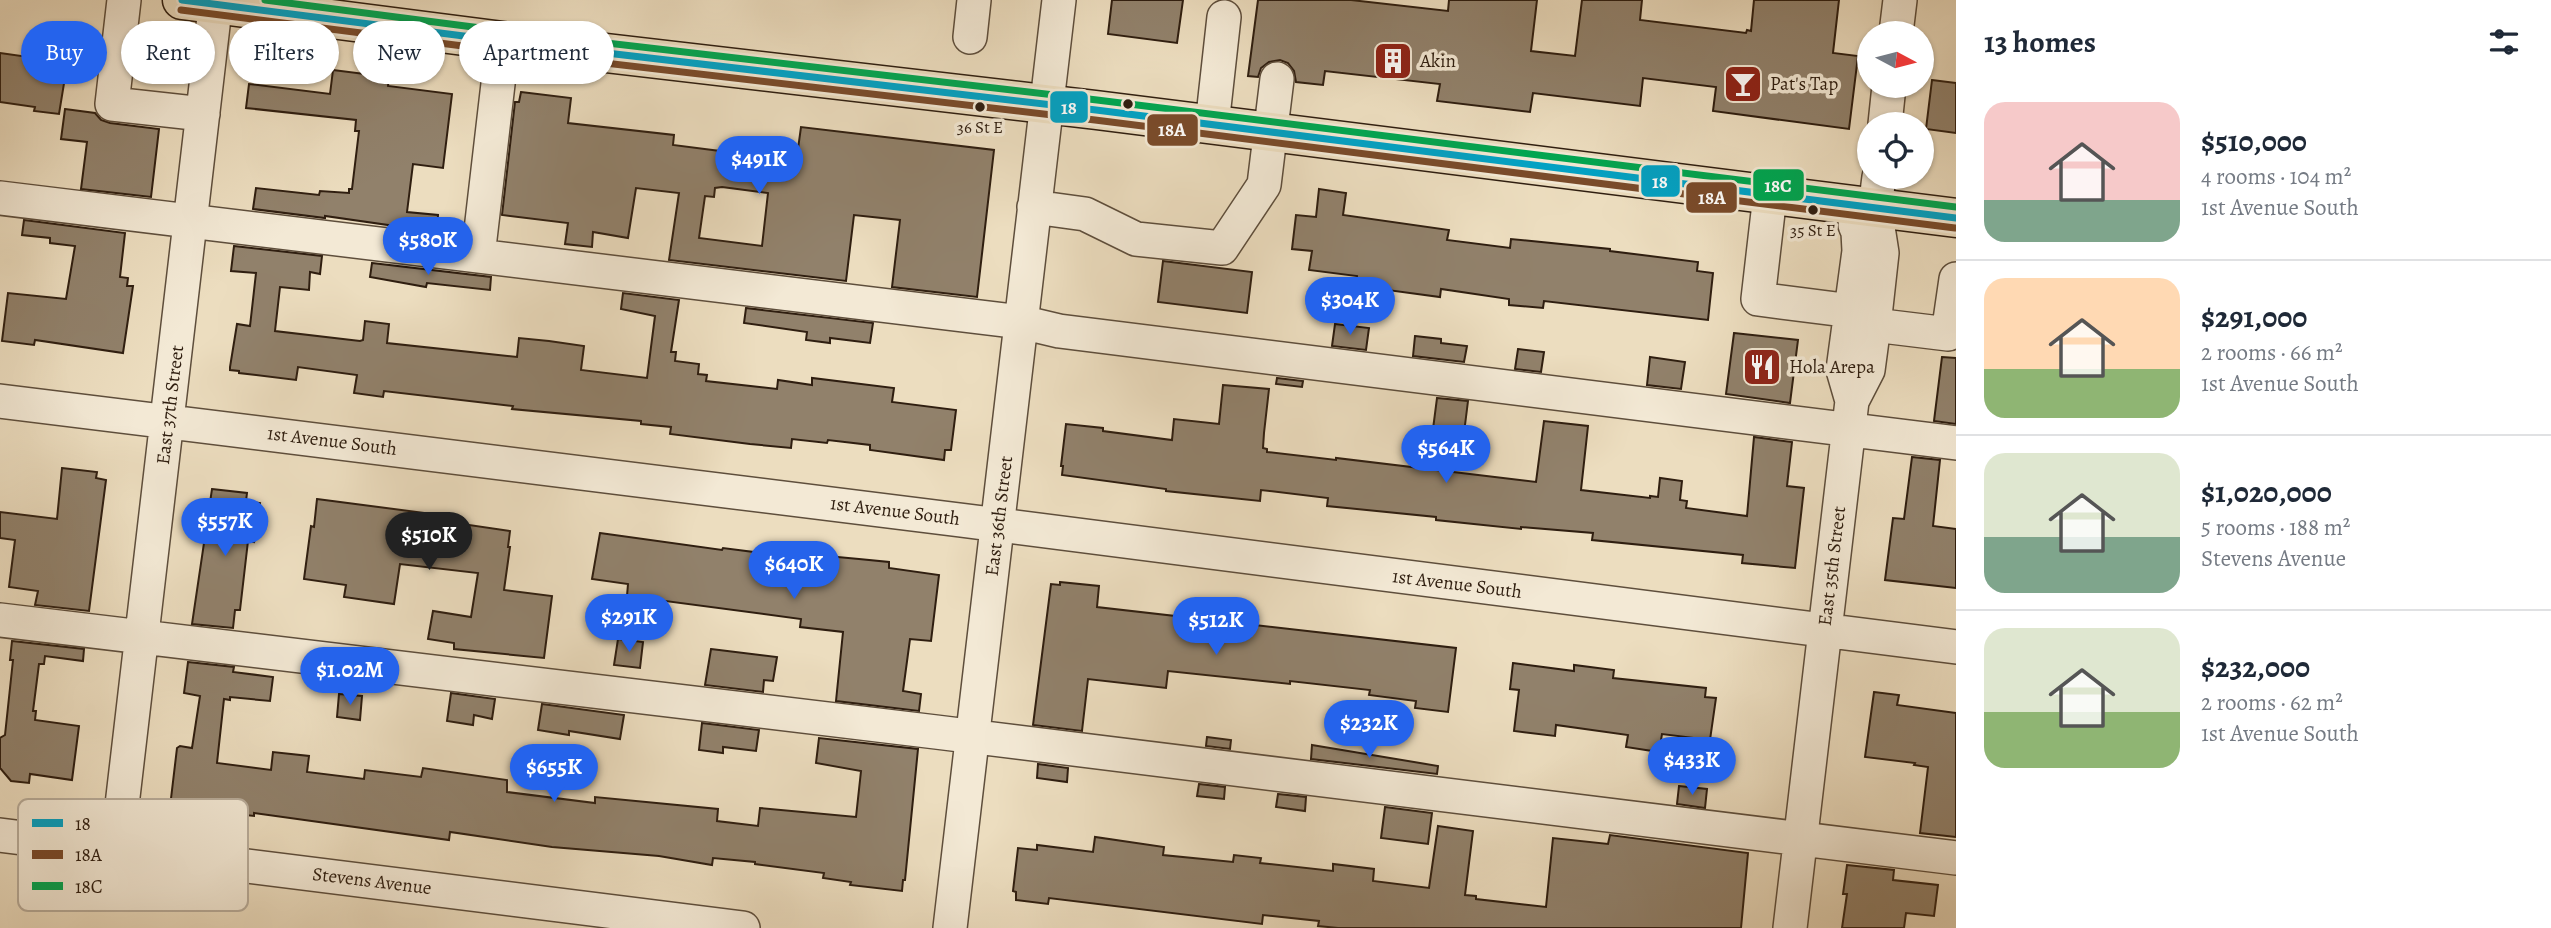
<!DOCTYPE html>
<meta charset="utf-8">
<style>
body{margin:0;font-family:Alegreya,serif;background:#f2f2f3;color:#1f2937;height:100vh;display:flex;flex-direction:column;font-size:26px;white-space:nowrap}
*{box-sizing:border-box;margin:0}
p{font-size:23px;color:#747a83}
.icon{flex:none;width:38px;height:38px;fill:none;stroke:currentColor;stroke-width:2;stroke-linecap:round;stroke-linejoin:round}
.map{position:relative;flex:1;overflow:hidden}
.panel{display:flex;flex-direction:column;background:#fff;width:595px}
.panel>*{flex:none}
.guide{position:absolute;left:21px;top:21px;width:665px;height:63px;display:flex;gap:14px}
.needle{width:46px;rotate:97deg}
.tools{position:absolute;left:1857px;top:21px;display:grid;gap:14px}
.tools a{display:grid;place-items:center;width:77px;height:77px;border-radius:50%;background:#fff;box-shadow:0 2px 5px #0004;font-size:35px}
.price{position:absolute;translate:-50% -60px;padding:0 16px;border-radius:24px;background:#2563eb;color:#fff;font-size:23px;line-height:46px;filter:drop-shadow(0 2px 4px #0008)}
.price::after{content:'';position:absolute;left:50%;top:42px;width:21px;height:16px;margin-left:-10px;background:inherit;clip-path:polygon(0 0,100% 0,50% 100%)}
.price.on{background:#222;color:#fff}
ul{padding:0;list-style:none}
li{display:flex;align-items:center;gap:21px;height:175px;padding:0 28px}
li+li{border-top:2px solid #e0e1e3}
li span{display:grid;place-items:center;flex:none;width:196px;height:140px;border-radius:21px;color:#555}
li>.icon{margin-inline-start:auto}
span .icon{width:84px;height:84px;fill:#fffc;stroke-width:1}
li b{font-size:30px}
h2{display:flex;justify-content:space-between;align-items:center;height:84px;padding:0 28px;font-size:30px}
.pill{padding:0 24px;border-radius:32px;background:#fff;box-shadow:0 2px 5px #0004;font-size:24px;line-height:63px}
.pill.on{background:#2563eb;color:#fff}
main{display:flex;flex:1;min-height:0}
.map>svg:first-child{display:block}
.building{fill:#91816b;stroke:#2f1e10;stroke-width:2;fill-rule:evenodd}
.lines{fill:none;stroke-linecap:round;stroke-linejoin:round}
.minor-casing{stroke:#5e4e3c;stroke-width:36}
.major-casing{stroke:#2f1e10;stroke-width:41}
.minor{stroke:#f3e9d5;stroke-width:33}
.major{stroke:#ecddbf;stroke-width:38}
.bus-1-casing{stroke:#f3e9d5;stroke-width:12}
.bus-2-casing{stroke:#f3e9d5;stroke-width:12}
.bus-3-casing{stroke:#f3e9d5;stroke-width:12}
.bus-1{stroke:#02a2c4;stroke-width:7}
.bus-2{stroke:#7a4b2a;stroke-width:7}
.bus-3{stroke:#00a651;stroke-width:7}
.bus-dot{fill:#2f1e10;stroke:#f3e9d5;stroke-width:2.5}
.labels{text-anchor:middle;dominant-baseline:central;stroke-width:7;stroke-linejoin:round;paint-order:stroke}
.bus-label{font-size:17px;fill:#2f1e10;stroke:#f3e9d5}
.poi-label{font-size:19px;fill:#2f1e10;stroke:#f3e9d5;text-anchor:start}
.street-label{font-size:19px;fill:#2f1e10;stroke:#f3e9d5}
.key{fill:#f3e9d5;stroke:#b8ac9a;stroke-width:2}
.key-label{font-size:19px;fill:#2f1e10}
.line-badge{stroke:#f3e9d5;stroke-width:2.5}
.badge-label{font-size:19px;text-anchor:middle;font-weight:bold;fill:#fff}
</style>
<main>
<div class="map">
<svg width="1956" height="928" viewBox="0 0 1956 928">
<rect width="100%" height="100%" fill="#ecddbf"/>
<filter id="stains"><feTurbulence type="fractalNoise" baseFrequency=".00286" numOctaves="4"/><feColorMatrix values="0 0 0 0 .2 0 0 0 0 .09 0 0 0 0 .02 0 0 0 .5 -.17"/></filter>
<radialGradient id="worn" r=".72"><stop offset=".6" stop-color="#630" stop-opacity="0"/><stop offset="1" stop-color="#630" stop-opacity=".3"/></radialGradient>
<path class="building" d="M1112,0H1183L1177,43L1108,34Z
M1258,0H1351L1448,11L1449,0H1537L1531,51L1575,56L1582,0H1642L1640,20L1746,33L1747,30L1751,31L1754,0H1839L1833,53L1858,56L1849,129L1713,111L1716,87L1643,78L1640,106L1533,93L1530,112L1437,101L1440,84L1325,71L1323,85L1296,82L1294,71L1288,63L1280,60L1269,62L1261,68L1258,77L1248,76Z
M0,53L35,58L36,54L68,59L59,114L34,111L35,107L0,102Z
M333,70L389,77L388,86L452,94L443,168L413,164L407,212L438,215L437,232L325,216V218L253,209L256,188L319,195L320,191L349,193V189H352L359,131H355L356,120L246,108L249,84L330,94Z
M1932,80L1956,83V133L1926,129Z
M521,92L571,98L568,123L674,135L673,145L767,157L768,146L798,149L801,127L994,150L977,297L892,287L900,220L854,215L846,281L669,260L679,193L636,188L628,238L593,232L592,247L565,244L568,223L502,215L515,102H519ZM722,187L768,193L762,246L699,238L705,196L714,197L715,188Z
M65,109L95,113L101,120L110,123L159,129L151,197L81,189L87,142L61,139Z
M1319,189L1346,193L1343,215L1449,230L1447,240L1510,248L1511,239L1610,249V251L1698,262L1697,271L1713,273L1708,320L1544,301L1543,308L1509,305V299L1441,289L1440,297L1388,290L1385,308L1354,305L1357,276L1309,270L1312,251L1292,249L1296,215L1316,217Z
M24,220L125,233L120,277L128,278L127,286H133L123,353L35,340L34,345L2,341L8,293L66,299L75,246L50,243V238L22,235Z
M234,246L322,256L320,274L310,272L309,290L280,287L275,331L360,341L363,340L365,321L389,324L387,343L517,357L519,338L549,341L584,346L581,370L647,378L655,316L621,309L623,293L679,300L671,352H676L675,361L699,364L698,374L707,375L706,381L777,389L778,380L812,385V378L894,388L892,402L956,410L951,450H945L944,460L870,450V445L828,440L827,443L792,439L791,448L750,444L670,434L671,427L641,424V421L512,409L513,406L384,391L383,397L354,393L357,375L298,367L296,380L239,373V371L230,370V367L237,324L250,326L256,273L231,271Z
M1163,261L1252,272L1247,313L1158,302Z
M372,263L491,277L490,290L427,283L426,287L370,277Z
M746,308L873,323L870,343L830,338V343L806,340L807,332L744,323Z
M1335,324L1369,328L1366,350L1332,346Z
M1734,333L1798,340L1790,403L1726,394Z
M1415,336L1441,339V343L1467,346L1464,362L1413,356Z
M1518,349L1544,352L1541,372L1515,369Z
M1650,357L1685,362L1681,389L1647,385Z
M1942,357L1956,358V424L1934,421Z
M1277,378L1303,381L1302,387L1276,384Z
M1223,385L1269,389L1264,433L1263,448L1267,449V452L1336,460V458L1536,482L1544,421L1588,426L1581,490L1650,498V496L1658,497L1660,478L1682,481L1680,500L1687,501L1686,508L1747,516L1754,437L1792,442L1787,486L1804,488L1795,568L1742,563L1743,555L1592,540L1593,533L1521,527V529L1436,520V517L1327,506L1328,498L1261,490L1260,501L1166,491V489L1062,475L1063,466H1061L1066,424L1103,428V431L1172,440L1174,419L1219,424Z
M1437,398L1468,401L1464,433L1433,429Z
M1912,457L1940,460L1933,526L1956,529V588L1885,580L1893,518L1904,519Z
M62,468L97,472L96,478L106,480L89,611L35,605L38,591L9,587L15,540L0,538V512L57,519Z
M212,489L247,493L246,501L260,503L256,536L254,542L248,541L240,610H235L233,628L192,624Z
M317,499L463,518L462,524L510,531L508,547H510L504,590L552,596L544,658L454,649V643L428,639L433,611L471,617L478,573L400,564L394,604L344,597L346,585L304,579L311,526L314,527Z
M600,533L722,550L723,548L762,553V550L859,559L889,562V568L939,575L931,641L910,639L903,691L921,694L919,711L836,701L843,632L800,627L801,619L627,596L628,584L592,579Z
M1060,582L1099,586L1097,607L1456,648L1448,712L1415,708L1416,701L1369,695L1370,690L1290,681V684L1168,671L1166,688L1088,679L1082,731L1033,725L1051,584L1060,585Z
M618,639L643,642L640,668L614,665Z
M12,641L84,649L83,661L45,656L44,664H39L33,711H36L35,720L79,726L72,780L30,774L29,783L11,781L0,768V738L5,735L13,660H10Z
M711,649L777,657L773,681L764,680L763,692L705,685Z
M188,662L234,667L233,672L273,677L270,701L230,697V700L224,699L217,763L271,770L273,752L309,756L307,772L364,779L365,770L421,777L423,768L507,780V792L595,803V797L718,809L717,821L758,826L760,808L856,817L861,771L816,763L819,738L918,749L905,880H903L902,891L850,885L851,882L823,878L824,873L755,864V862L713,858L712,865L659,856L552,847L450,832L449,840L254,813V816L170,807L177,748L180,746L192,748L200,696L184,693Z
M1513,663L1574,671V665L1614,670L1613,678L1706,688L1705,697L1716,698L1710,740L1662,734L1659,752L1626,747L1628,735L1556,725L1555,736L1514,731L1519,690L1510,689Z
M1874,692L1899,695L1897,705L1956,713V837L1920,833L1928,767L1914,765L1915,763L1865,757Z
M451,693L495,699L492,719L474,715L473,725L447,721Z
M339,694L362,696L360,720L337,717Z
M542,704L624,715L620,739L569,731V735L538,730Z
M702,723L759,730L756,751L723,747V753L699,750Z
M1207,737L1231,740L1230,749L1206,746Z
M1312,745L1438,766L1437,774L1311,759Z
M1038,764L1068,768L1067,782L1037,778Z
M1199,784L1225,787L1224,799L1197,796Z
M1679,786L1707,789L1705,808L1677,804Z
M1278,794L1306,797L1305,811L1276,807Z
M1385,807L1432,813L1428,844L1381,838Z
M1438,826L1473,831L1465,895L1476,896V899L1546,907L1553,838L1608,844L1610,835L1748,853L1741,928H1338L1318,926L1319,921L1263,915L1262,924L1049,898L1048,904L1016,900V892L1013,891L1018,848L1037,850V845L1093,852L1095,837L1164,847L1163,855L1233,862L1234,855L1261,858L1260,863L1333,871V864L1374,869L1373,881L1429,888Z
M1847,865L1894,870L1893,880L1938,885L1934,916L1906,913L1904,928H1842L1847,894H1843Z"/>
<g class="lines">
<defs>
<path id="minor" d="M124,0L112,104L203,114
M1896,33L1900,0
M970,37L974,0
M1885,124L1889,86
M1212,125L1224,17
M1770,195L1758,299L1852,311
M0,198L1021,322L1059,331L1956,443
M1034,207L1085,214L1136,239L1222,248L1264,185L1277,79
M478,256L503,41
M1874,325L1948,334L1956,279
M0,401L960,520L1956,647
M1852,401L1843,370L1859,251L1858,232L1855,225
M0,620L936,732L1956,858
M0,835L743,928
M117,848L216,0
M950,928L1059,0
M1790,928L1852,401L1868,370L1874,325L1882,253L1875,208L1879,177"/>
<path id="major" d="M182,0L503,41L1096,110L1956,218"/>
</defs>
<use href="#minor" class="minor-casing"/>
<use href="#major" class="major-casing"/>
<use href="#minor" class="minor"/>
<use href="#major" class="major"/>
<defs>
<path id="bus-1" d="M182,0L503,41L1096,110L1956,218"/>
<path id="bus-2" d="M181,10L502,51L1095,120L1955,228"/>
<path id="bus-3" d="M265,0L504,31L1097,100L1956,207"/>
</defs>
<use href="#bus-1" class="bus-1-casing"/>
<use href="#bus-2" class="bus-2-casing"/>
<use href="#bus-3" class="bus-3-casing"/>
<use href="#bus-1" class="bus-1"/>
<use href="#bus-2" class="bus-2"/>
<use href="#bus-3" class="bus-3"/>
</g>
<defs>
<symbol id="building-square" viewBox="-11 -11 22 22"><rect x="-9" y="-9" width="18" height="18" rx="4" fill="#8f2418" stroke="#f3e9d5"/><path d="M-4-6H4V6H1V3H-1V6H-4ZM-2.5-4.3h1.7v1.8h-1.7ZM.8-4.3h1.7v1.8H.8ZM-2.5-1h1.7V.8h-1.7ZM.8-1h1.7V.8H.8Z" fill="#fff"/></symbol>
<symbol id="bar-square" viewBox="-11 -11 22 22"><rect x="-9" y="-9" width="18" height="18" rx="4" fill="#8f2418" stroke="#f3e9d5"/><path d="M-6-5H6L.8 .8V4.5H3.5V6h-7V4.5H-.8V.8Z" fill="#fff"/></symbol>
<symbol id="restaurant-square" viewBox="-11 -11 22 22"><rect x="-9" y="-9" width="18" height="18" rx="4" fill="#8f2418" stroke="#f3e9d5"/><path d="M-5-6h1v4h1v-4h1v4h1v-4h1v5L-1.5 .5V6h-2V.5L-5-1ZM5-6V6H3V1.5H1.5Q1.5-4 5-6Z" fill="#fff"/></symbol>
</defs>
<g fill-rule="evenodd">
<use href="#building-square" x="1371" y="39" width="44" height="44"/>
<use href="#bar-square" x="1721" y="62" width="44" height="44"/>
<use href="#restaurant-square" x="1740" y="345" width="44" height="44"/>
</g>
<g class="bus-dot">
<circle cx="1128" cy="104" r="6"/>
<circle cx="980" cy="107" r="6"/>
<circle cx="1813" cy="210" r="6"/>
</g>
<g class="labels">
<g class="bus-label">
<text x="980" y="127">36 St E</text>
<text x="1813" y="230">35 St E</text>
</g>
<g class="poi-label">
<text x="1420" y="61">Akin</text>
<text x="1770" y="84">Pat's Tap</text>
<text x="1789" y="367">Hola Arepa</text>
</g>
<g class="street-label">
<text transform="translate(170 405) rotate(-83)">East 37th Street</text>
<text transform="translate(332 441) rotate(7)">1st Avenue South</text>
<text transform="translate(895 511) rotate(7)">1st Avenue South</text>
<text transform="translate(999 516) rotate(-83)">East 36th Street</text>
<text transform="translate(1832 566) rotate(-83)">East 35th Street</text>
<text transform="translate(1457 584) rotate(7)">1st Avenue South</text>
<text transform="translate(372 881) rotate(7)">Stevens Avenue</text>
</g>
</g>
<rect x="18" y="799" width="230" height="112" rx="10" class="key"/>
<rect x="32" y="819" width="31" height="8" fill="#02a2c4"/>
<rect x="32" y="850" width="31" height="9" fill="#7a4b2a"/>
<rect x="32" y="882" width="31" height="8" fill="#00a651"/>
<g class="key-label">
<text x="75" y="830">18</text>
<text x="75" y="861">18A</text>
<text x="75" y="893">18C</text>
</g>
<g class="line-badge">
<rect x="1049" y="90" width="40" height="34" rx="7" fill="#02a2c4"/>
<rect x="1146" y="113" width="53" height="34" rx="7" fill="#7a4b2a"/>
<rect x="1640" y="164" width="41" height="34" rx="7" fill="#02a2c4"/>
<rect x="1752" y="168" width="53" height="34" rx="7" fill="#00a651"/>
<rect x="1685" y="181" width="53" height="33" rx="7" fill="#7a4b2a"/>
</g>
<g class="badge-label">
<text x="1069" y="114">18</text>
<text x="1172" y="136">18A</text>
<text x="1660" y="188">18</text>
<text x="1778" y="192">18C</text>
<text x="1712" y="204">18A</text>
</g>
<rect width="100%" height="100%" filter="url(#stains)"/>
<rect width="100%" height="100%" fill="url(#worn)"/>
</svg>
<div class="tools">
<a><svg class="needle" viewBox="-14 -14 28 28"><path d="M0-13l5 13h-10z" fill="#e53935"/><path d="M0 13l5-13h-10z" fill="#747a83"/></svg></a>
<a><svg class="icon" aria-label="locate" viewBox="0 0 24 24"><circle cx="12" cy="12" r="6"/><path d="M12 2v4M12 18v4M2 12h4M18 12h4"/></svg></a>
</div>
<b class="price" style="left:759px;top:196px">$491K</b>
<b class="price" style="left:428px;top:277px">$580K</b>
<b class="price" style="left:1350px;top:337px">$304K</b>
<b class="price" style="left:1446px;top:485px">$564K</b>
<b class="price" style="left:225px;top:558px">$557K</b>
<b class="price on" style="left:429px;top:572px">$510K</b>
<b class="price" style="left:794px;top:601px">$640K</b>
<b class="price" style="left:629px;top:654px">$291K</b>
<b class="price" style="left:1216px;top:657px">$512K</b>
<b class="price" style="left:350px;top:707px">$1.02M</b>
<b class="price" style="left:1369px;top:760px">$232K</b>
<b class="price" style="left:1692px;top:797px">$433K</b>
<b class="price" style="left:554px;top:804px">$655K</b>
<div class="guide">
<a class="pill on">Buy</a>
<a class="pill">Rent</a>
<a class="pill">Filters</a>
<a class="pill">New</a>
<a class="pill">Apartment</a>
</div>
</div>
<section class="panel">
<h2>13 homes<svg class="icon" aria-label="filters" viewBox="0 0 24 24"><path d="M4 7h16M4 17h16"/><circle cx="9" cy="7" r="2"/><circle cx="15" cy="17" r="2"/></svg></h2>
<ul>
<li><span style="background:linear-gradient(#f6c9c9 70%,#7fa58c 0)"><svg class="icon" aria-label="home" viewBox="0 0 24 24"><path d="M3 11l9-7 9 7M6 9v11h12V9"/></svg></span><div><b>$510,000</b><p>4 rooms · 104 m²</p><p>1st Avenue South</p></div></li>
<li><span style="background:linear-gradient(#ffd9b3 65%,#8fb573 0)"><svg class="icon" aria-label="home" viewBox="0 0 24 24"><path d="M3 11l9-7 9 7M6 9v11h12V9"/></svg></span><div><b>$291,000</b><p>2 rooms · 66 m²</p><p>1st Avenue South</p></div></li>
<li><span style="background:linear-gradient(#dfe7d0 60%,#7fa58c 0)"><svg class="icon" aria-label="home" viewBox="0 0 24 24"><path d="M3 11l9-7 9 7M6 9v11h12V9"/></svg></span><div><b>$1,020,000</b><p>5 rooms · 188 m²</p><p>Stevens Avenue</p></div></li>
<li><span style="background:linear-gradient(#dfe7d0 60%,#8fb573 0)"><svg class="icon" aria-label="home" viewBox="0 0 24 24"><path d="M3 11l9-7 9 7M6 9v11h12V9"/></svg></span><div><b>$232,000</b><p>2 rooms · 62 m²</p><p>1st Avenue South</p></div></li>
</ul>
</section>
</main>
